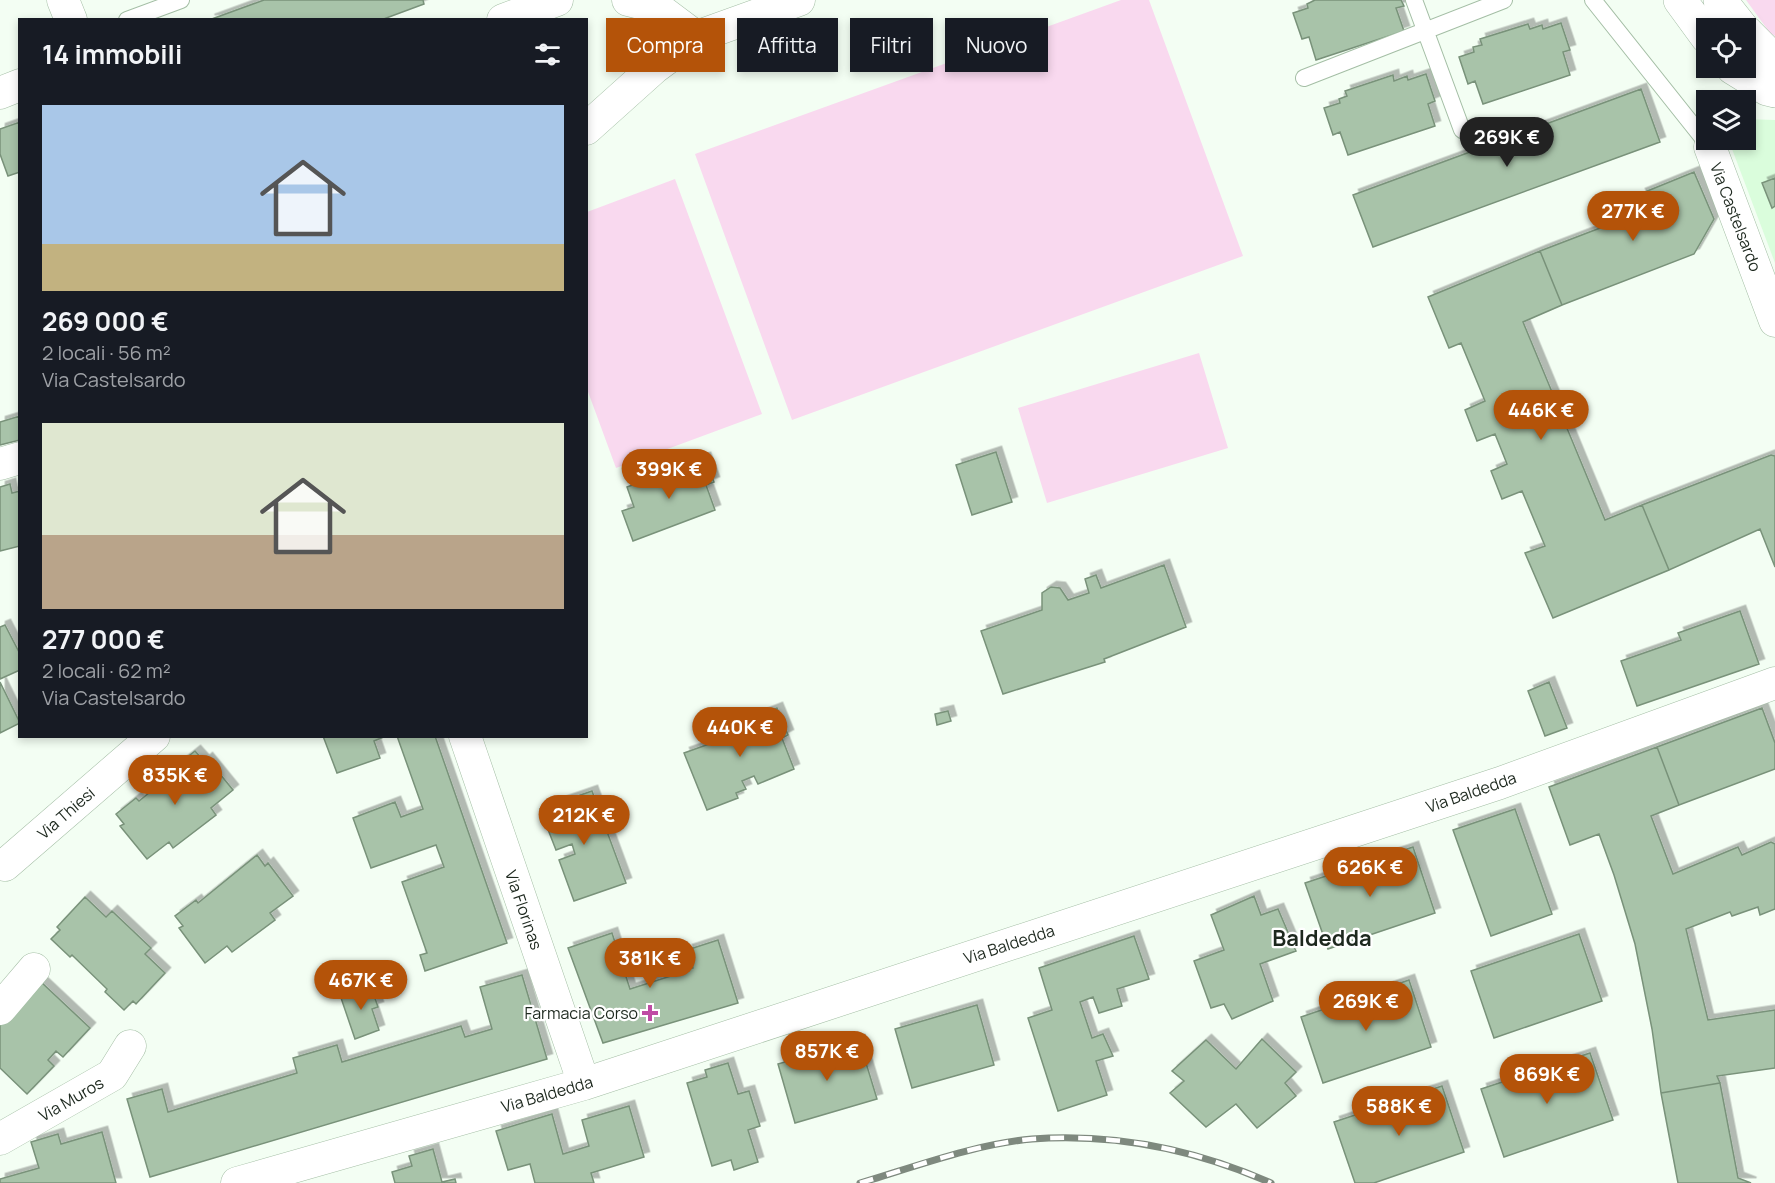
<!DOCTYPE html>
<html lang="it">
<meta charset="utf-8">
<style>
body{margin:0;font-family:Manrope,sans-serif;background:#242831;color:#f1f3f6;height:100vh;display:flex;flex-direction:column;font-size:22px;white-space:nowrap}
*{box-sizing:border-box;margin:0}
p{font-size:20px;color:#9ea1a6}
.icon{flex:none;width:33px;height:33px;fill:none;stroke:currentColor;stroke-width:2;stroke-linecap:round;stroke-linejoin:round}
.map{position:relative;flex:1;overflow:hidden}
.drawer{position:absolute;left:18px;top:18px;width:570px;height:720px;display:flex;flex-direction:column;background:#171b24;border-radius:0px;box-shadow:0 3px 9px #0003}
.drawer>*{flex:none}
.hud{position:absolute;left:606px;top:18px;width:570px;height:54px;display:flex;gap:12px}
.controls{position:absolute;left:1696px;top:18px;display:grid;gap:12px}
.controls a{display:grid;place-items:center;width:60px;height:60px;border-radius:0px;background:#171b24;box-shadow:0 3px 9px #0003;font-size:30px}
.price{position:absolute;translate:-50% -51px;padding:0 14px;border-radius:21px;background:#b45309;color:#fff;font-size:20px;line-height:39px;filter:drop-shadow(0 2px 3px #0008)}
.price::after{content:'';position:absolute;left:50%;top:36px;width:18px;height:14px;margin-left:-9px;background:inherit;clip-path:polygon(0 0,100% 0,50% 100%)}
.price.selected{background:#222;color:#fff}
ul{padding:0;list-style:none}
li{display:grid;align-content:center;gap:12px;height:318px;padding:0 24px}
li span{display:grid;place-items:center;height:186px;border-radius:0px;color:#555}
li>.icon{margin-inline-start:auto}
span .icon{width:108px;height:108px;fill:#fffc;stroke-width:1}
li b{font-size:26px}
h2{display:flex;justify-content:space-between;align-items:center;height:72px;padding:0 24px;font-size:26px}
.pill{padding:0 21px;border-radius:0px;background:#171b24;box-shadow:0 3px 9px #0003;font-size:21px;line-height:54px}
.pill.selected{background:#b45309;color:#fff}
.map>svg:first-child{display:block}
.built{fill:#dafddc}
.green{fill:#f9d9ef}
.building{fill:#a8c3a9;stroke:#79927a;stroke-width:1.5;filter:url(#shadow)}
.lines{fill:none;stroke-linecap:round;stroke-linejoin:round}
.service-casing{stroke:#a4bea5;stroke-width:18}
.minor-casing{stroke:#a4bea5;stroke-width:33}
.secondary-casing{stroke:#a4bea5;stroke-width:34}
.service{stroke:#fff;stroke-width:16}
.minor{stroke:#fff;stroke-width:32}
.secondary{stroke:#fff;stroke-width:33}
.rail-casing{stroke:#7e897e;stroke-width:7}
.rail{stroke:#fff;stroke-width:4.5;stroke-dasharray:14;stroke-linecap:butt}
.poi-dot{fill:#bf4ba4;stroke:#fff;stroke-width:2}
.labels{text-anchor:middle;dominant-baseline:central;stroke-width:4.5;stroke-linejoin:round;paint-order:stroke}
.street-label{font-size:16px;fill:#1d281e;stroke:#fff}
.poi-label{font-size:16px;fill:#1d281e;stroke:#fff;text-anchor:end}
.district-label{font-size:22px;font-weight:bold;fill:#1d281e;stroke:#fff}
</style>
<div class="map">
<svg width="1775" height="1183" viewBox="0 0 1775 1183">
<defs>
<filter id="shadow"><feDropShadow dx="5.5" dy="-5.5" stdDeviation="0" flood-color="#0004"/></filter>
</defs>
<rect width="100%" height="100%" fill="#f3fef3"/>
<path class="built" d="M1746,119L1775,120V263L1729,141L1746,140Z"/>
<path class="green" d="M1121,0H1149L1243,256L792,420L695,154Z
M1746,0H1775V36L1770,33Z
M675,179L762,414L616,468L587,389V212Z
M1199,353L1228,448L1047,503L1018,408Z"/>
<path class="building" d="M264,0H423L424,4L381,20H209Z
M1401,0L1404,6L1396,8L1404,31L1316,60L1309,37L1302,39L1293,13L1308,8L1307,4L1315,0Z
M1561,23L1570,50L1563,52L1570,75L1483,104L1475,81L1468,84L1459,57L1474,52L1473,47L1482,45L1480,39L1528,24L1530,29L1542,25L1543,29Z
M1426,74L1435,101L1428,104L1435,126L1348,155L1340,132L1333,135L1324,108L1340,103L1339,99L1347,96L1345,91L1393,75L1394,81L1407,76L1408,80Z
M1641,89L1660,142L1373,247L1353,195Z
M20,122V172L8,176L0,154V129Z
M1694,172L1714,219L1694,254L1562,305L1540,251L1647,210L1640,194Z
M1775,178V206L1772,208L1762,183Z
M1540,251L1562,305L1523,322L1605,520L1642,505L1669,570L1553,618L1525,553L1545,546L1522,491L1502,499L1491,471L1507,464L1495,434L1477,441L1465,410L1485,401L1461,343L1449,348L1428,297Z
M20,416V440L0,445V422Z
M996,452L1012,502L972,515L956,465Z
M1771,455L1775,456V567L1760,529L1669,570L1642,505Z
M705,458L714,482L706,485L715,510L633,541L622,511L634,507L627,487Z
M10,484L12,493L20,491V546L0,551V487Z
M1164,565L1186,627L1104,659L1105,662L1003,694L981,631L1042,610V593L1051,587L1060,588L1068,600L1089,593L1085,579L1096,575L1101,588Z
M1740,611L1759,664L1637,706L1621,661L1681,640L1678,633Z
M5,625L20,654V670L0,679V627Z
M0,682L20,723L0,733Z
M1549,682L1567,728L1545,736L1528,691Z
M777,708L788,735L782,738L794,769L758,784L754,776L742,781L746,789L736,793L738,798L707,810L684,753L709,744L706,736Z
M1762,708L1775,743V769L1679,805L1657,747Z
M948,711L951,721L937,725L935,714Z
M323,736H386L374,741L380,758L337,773Z
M397,736H435L507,943L425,971L420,955L427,953L402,882L444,867L436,845L371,868L353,818L395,802L401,817L423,809Z
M1657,747L1679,805L1651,816L1673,874L1738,847L1742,855L1771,842L1775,844V909L1760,915L1758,907L1732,916L1730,912L1686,929L1708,1020L1775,1010V1068L1717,1076L1720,1083L1661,1093L1652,1029L1635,944L1614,875L1599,834L1570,845L1549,787Z
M195,751L204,761L207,758L233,790L211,808L216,815L173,848L169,842L147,859L120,826L124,824L116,814L136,798L139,801L177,770L175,767Z
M592,791L626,883L574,901L559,860L575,854L572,844L556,850L540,809Z
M1515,809L1552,914L1491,936L1453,830Z
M1413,847L1435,913L1328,949L1305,883Z
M257,855L265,866L268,863L293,896L270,913L275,920L232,952L227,946L205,963L179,928L183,926L175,916L196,900L198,903Z
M1254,896L1261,915L1278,909L1296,951L1260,964L1273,1001L1232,1019L1224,1004L1211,1008L1194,961L1224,950L1211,915Z
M85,897L106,917L112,911L151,948L145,954L165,973L136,1004L133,1001L124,1010L105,992L107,989L72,955L70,957L51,939L60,930L57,927Z
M612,933L630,989L677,974L672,960L684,956L688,969L693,968L687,950L718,940L738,1003L603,1043L568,948Z
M1579,934L1602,1001L1494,1038L1471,971Z
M1134,936L1149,979L1117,989L1122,1006L1099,1013L1093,997L1080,1002L1092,1038L1103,1034L1113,1056L1096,1061L1107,1095L1058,1111L1028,1018L1052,1010L1039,968Z
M522,975L547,1059L150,1177L127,1099L162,1089L168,1112L297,1073L293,1058L337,1045L342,1062L461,1026L465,1037L492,1029L480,987Z
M1409,980L1431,1047L1323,1083L1301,1017Z
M40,981L90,1028L63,1057L56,1051L48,1060L54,1066L27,1094L0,1068V1023Z
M370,984L378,1007L372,1009L379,1030L355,1039L340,995Z
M977,1005L994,1065L912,1088L895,1029Z
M1262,1039L1296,1072L1285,1083L1296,1096L1257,1128L1236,1104L1206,1127L1170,1093L1184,1081L1172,1071L1206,1040L1236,1069Z
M859,1040L877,1099L795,1123L778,1064Z
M1590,1053L1613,1120L1504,1157L1481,1089Z
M728,1063L738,1094L749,1091L760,1126L748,1130L758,1162L734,1170L731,1160L712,1166L687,1083L707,1077L705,1070Z
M1720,1083L1738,1178L1751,1183H1678L1661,1093Z
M1442,1086L1464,1152L1374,1183H1355L1334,1122Z
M629,1106L644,1157L591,1173L594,1183H535L530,1164L508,1170L496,1131L552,1114L563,1154L589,1146L582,1120Z
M102,1132L116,1183H0V1179L39,1168L31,1142L58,1134L61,1144Z
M433,1149L442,1182L455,1179L456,1183H395L392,1172L412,1166L409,1156Z"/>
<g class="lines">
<defs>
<path id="service" d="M1414,0L1462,130
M1593,0L1710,147
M127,20L181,0
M1304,78L1504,0"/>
<path id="minor" d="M63,0L71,20
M628,0L656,7L696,37
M503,20L557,0
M0,93L20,85
M586,129L654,68L696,37L799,0
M1710,147L1775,321
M0,464L20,458
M465,736L584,1084
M5,865L154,736
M0,1009L34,969
M0,1139L112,1075L130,1046
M237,1183L584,1084L1500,783L1775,683"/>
<path id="secondary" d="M1680,0L1707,37
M1720,0L1742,28
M1746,32L1775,61
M1733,68L1767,89L1775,91"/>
</defs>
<use href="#service" class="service-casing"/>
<use href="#minor" class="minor-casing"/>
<use href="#secondary" class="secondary-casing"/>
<use href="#service" class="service"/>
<use href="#minor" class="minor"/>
<use href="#secondary" class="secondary"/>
<defs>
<path id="rail" d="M860,1183C914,1167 975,1144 1032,1139C1116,1133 1194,1149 1271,1183"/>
</defs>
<use href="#rail" class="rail-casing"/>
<use href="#rail" class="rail"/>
</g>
<path class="poi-dot" d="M647 1004h6v6h6v6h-6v6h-6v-6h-6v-6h6z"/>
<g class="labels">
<g class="street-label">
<text transform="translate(1736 217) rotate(69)">Via Castelsardo</text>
<text transform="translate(1471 792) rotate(-19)">Via Baldedda</text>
<text transform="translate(66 813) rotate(-41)">Via Thiesi</text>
<text transform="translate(524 910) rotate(71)">Via Florinas</text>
<text transform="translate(1009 944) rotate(-18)">Via Baldedda</text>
<text transform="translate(547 1094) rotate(-16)">Via Baldedda</text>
<text transform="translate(71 1099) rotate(-30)">Via Muros</text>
</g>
<g class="poi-label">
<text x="638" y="1013">Farmacia Corso</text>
</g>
<g class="district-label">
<text x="1322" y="938">Baldedda</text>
</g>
</g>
</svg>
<div class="controls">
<a><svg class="icon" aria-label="locate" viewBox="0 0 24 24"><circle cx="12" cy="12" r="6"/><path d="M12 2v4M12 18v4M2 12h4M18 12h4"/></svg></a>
<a><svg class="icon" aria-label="layers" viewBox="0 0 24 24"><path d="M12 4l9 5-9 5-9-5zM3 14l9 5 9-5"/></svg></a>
</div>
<b class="price selected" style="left:1507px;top:168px">269K €</b>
<b class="price" style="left:1633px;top:242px">277K €</b>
<b class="price" style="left:1541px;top:441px">446K €</b>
<b class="price" style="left:669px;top:500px">399K €</b>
<b class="price" style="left:740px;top:758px">440K €</b>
<b class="price" style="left:175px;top:806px">835K €</b>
<b class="price" style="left:584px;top:846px">212K €</b>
<b class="price" style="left:1370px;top:898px">626K €</b>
<b class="price" style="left:650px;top:989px">381K €</b>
<b class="price" style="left:361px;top:1011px">467K €</b>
<b class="price" style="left:1366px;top:1032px">269K €</b>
<b class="price" style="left:827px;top:1082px">857K €</b>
<b class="price" style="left:1547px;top:1105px">869K €</b>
<b class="price" style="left:1399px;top:1137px">588K €</b>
<div class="hud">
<a class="pill selected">Compra</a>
<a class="pill">Affitta</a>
<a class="pill">Filtri</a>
<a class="pill">Nuovo</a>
</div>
<section class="drawer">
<h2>14 immobili<svg class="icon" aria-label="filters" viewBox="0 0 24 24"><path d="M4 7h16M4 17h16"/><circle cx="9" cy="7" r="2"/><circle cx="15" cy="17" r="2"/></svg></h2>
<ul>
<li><span style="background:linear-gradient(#a9c7e8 75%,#c2b280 0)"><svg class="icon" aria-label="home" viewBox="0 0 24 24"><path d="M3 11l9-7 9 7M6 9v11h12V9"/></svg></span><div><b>269 000 €</b><p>2 locali · 56 m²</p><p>Via Castelsardo</p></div></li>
<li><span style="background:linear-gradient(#dfe7d0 60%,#b9a48a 0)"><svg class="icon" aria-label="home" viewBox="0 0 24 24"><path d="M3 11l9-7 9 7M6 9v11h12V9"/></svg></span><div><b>277 000 €</b><p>2 locali · 62 m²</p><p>Via Castelsardo</p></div></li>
</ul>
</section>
</div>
